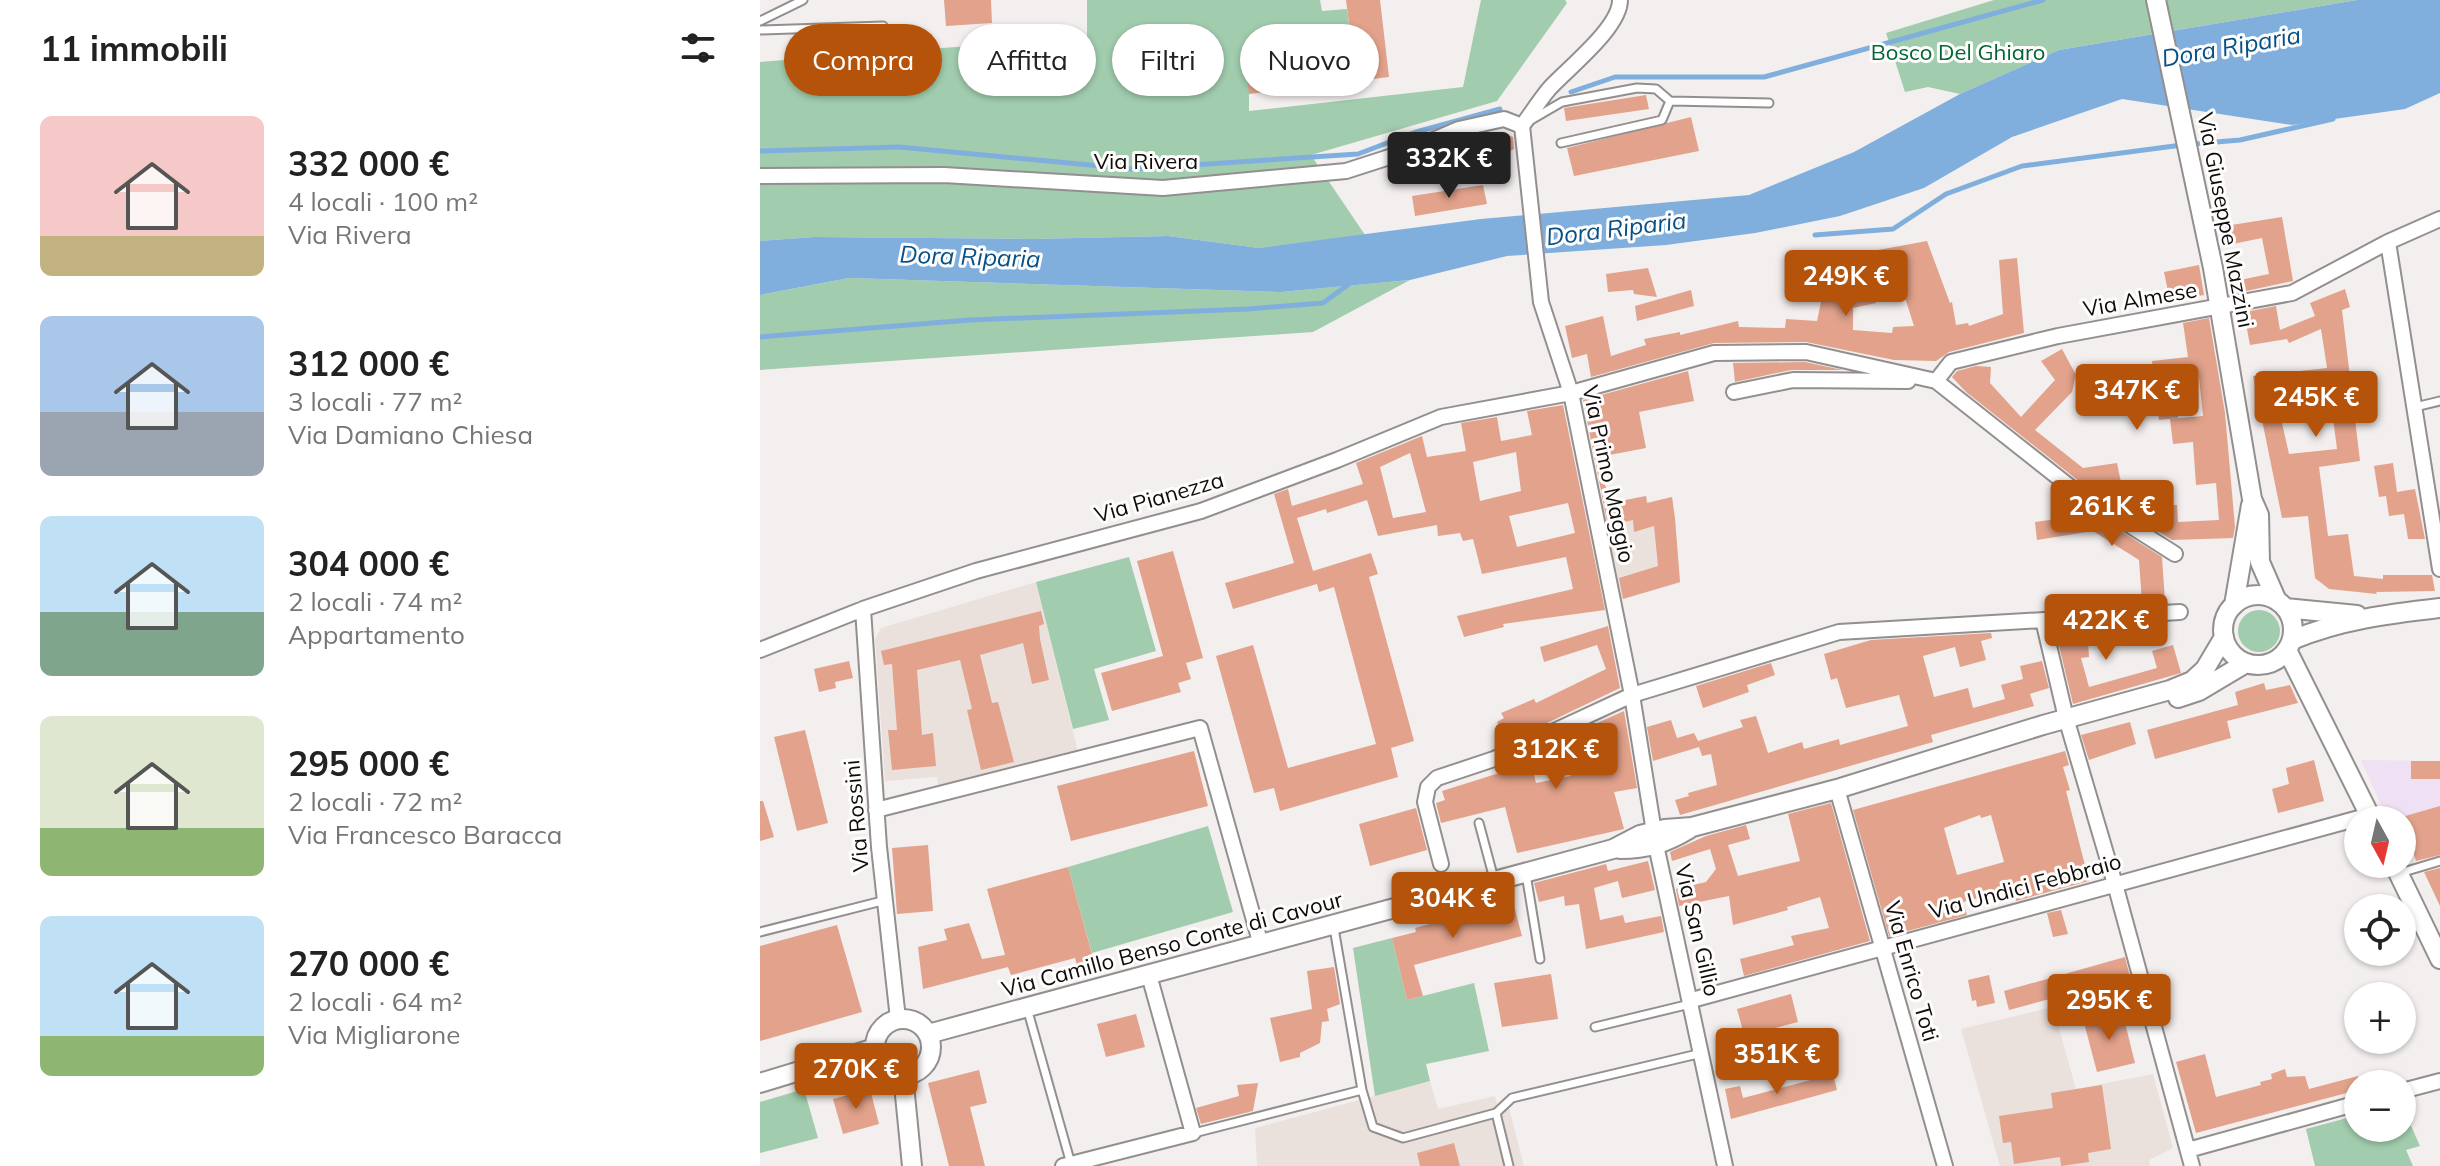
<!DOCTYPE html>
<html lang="it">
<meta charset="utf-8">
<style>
body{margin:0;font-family:Mulish,sans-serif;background:#f2f2f2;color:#222;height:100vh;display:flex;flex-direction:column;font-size:30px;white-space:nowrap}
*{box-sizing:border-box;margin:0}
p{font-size:26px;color:#767676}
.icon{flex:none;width:44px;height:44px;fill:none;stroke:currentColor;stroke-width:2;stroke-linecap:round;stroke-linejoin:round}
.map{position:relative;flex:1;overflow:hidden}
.sheet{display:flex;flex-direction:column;background:#fff;width:760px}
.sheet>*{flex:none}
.top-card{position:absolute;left:24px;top:24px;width:760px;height:72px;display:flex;gap:16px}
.needle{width:52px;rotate:172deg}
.tools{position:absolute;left:1584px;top:806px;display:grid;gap:16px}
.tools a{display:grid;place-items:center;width:72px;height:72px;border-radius:50%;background:#fff;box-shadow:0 2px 6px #0004;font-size:40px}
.price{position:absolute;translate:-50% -68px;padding:0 18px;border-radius:8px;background:#b45309;color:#fff;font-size:26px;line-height:52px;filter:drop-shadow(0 2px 4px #0008)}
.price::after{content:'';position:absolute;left:50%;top:48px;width:24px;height:18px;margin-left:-12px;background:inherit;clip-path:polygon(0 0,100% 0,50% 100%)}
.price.active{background:#222;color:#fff}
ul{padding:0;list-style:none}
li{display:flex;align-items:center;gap:24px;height:200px;padding:0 40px}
li span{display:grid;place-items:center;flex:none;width:224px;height:160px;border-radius:12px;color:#555}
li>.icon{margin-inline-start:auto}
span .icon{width:96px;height:96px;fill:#fffc;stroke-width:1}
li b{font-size:34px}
h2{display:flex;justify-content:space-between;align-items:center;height:96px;padding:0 40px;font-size:34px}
.chip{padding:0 28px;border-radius:36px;background:#fff;box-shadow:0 2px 6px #0004;font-size:28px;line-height:72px}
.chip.active{background:#b45309;color:#fff}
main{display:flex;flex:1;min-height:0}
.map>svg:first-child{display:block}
.commercial{fill:#efe0f3}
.built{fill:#ebe1dc}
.green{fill:#a1ccad}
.water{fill:#80afdd}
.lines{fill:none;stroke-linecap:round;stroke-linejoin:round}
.stream{stroke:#80afdd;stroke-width:5}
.building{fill:#e2a28b;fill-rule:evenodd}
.lane-casing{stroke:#928f8e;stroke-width:11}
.street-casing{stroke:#928f8e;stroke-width:18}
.secondary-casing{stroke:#928f8e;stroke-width:22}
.lane{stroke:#fff;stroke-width:7}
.street{stroke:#fff;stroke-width:14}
.secondary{stroke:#fff;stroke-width:18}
.labels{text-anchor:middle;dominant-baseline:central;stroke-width:6;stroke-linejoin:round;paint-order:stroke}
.park-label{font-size:22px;fill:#006635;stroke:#fffdfc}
.street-label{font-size:22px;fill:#0d0c0c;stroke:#fffdfc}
.water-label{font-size:24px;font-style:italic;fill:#045189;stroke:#fffdfc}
</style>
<main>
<section class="sheet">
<h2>11 immobili<svg class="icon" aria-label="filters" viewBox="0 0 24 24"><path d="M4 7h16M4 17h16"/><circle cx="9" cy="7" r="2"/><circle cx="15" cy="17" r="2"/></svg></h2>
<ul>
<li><span style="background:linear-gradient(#f6c9c9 75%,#c2b280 0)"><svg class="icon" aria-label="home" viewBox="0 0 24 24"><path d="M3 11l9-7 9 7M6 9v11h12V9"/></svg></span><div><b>332 000 €</b><p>4 locali · 100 m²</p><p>Via Rivera</p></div></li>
<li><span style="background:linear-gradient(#a9c7e8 60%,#9aa5b1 0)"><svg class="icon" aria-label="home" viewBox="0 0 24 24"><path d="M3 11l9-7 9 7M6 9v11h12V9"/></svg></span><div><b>312 000 €</b><p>3 locali · 77 m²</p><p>Via Damiano Chiesa</p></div></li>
<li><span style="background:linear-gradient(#bfe0f5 60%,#7fa58c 0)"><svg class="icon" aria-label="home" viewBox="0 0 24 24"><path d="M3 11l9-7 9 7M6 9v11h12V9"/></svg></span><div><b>304 000 €</b><p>2 locali · 74 m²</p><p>Appartamento</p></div></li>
<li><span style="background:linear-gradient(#dfe7d0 70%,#8fb573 0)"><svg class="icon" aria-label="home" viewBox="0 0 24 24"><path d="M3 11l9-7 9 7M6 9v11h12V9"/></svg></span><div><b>295 000 €</b><p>2 locali · 72 m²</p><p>Via Francesco Baracca</p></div></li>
<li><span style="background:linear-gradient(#bfe0f5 75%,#8fb573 0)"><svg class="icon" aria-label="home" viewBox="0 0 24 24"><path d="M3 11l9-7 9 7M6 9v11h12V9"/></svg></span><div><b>270 000 €</b><p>2 locali · 64 m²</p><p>Via Migliarone</p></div></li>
</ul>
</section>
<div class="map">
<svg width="1680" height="1166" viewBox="0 0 1680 1166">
<rect width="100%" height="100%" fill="#f3efee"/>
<path class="commercial" d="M1601,760L1680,761V821L1642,831V820H1628Z"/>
<path class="built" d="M886,496L888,503L912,497L920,583L858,600L836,506Z
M276,582L318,752L178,786L177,777L125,781L115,639L121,628Z
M1293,1007L1316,1089L1393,1074L1413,1148L1389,1160L1390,1166H1240L1201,1029Z
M670,1081L678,1109L735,1096L737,1104L749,1108L764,1166H497L495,1128Z"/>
<path class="green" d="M327,0H560L562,11L587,9L593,55L559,59L558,66L519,71V76L489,77V111L703,87L721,0H805L807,3L737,101L551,155L605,235L499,248L408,236L272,239L54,237L0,241V62L327,37Z
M1234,0H1597L1299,50L1200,94L1168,87L1145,92L1126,33Z
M89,278L521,292L650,280L553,332L0,370V295Z
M369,557L396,651L334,669L349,720L313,729L276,582Z
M1478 631a21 21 0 1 1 42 0a21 21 0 1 1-42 0Z
M448,826L473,912L332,953L308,867Z
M632,938L647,1000L714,983L729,1051L666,1064L670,1081L615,1096L593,948Z
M44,1089L58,1138L0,1153V1102Z
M1644,1110L1660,1146L1646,1150L1653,1166H1555L1546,1129L1598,1115V1128H1642Z"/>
<path class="water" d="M1597,0H1680V93L1645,109L1532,125L1362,99L1252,137L1164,188L1080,216L995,233L906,245L747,256L650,280L521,292L89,278L0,295V241L54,237L272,239L408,236L499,248L721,219L989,195L1094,152L1200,94L1299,50Z
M731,139L738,163L736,166L654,180L650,168L687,150Z"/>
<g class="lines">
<path class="stream" d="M811,92L855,77H1004L1283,0
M1432,144L1480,140L1573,119
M0,151L139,147L372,169L598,154L656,132L740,109
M1055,235L1133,229L1186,194L1262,166L1422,145
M0,337L210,320L488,309L563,303L589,284"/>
</g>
<path class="building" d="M184,0H231L232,23L186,26Z
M586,0H620L629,77L489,94L487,77L519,74V71L558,66V59L593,55Z
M886,95L889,109L806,121L804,108Z
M931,117L939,151L814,176L807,148Z
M747,134L753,137L754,149L740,156L731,135Z
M723,185L727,204L655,216L652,196Z
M1522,217L1533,281L1477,293L1475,281L1509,274L1502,238L1468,245L1465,226Z
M1167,241L1190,303L1192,302L1196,325L1208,323L1209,326L1243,314L1239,260L1257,258L1264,333L1189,352L1176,361L1134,360L1046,342L954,343L831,377L827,354L812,358L805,326L843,316L851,356L886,345L884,339L920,332V335L978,321L979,327L1025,328L1026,319L1057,321L1063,292L1096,284L1094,261L1107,252ZM1140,282L1154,326L1133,327L1132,333L1093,330V308L1116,303L1115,289Z
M1439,265L1444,295L1410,301L1404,272Z
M888,268L897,297L874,294L873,290L848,292L846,274Z
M1585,289L1590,307L1582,310L1600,461L1559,467L1568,536L1588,534L1594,576L1623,579V575H1672L1675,591L1616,592L1617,594L1569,589L1555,578L1548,516L1522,518L1493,376L1567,368L1561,329L1529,343L1527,339L1490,345L1486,324L1483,325L1480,313L1516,306L1520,330L1555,316L1550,303ZM1568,380L1577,449L1529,454L1522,423L1530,422L1524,397L1543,394L1542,386Z
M931,290L934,306L877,321L875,306Z
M1449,318L1465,413L1475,527L1473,538L1412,540L1320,482L1206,392L1192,377L1197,371L1216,366L1231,367L1230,383L1261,417L1295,380L1281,361L1302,349L1316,375L1312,392L1275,430L1323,468L1357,463L1364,497L1378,505H1417L1418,522L1459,520L1456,483L1436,485L1433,442L1413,444L1410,419L1443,416L1438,368L1413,371L1418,418L1399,420L1392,361L1428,357L1423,323Z
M1045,362L1083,370H1031L975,382L973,363Z
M928,371L934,401L879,412L886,448L844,456L846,472L842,473L850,503L886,496L887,503L912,497L915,518L920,582L863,599L859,578L898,566L894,526L874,532L873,520L848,526L823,400Z
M803,405L845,610L743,624L744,627L704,637L697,616L813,589L806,557L722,574L713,539L703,541L700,533L678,536L677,525L618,536L607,500L567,513L566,509L537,518L553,571L611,553L618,574L609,577L654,741L631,748L638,777L520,811L514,788L494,793L456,656L493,645L528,768L616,744L574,587L559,592L557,584L473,609L465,583L534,563L514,494L528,489L532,506L603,484L596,463L662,436L667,457L706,451L701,423L737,417L741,441L772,435L767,411ZM756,452L761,491L720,501L713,462ZM650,453L666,512L633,518L620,467ZM808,503L815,533L757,547L749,516Z
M1633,463L1637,492L1655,489L1665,539H1648L1644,514L1629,516L1626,496L1619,497L1614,466Z
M1324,508L1402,557L1405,601L1382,603L1379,560L1333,531L1277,540L1275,522L1319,516Z
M413,551L443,658L426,663L431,679L418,683L421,692L352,711L341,673L403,656L377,561Z
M281,611L284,624L279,626L280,639L289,680L272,684L263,643L220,655L232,703L238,702L254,762L221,770L207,710L212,709L200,660L157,670L162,735L173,733L176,766L132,770L128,730H137L132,664L124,665L121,651Z
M1372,625L1373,636L1328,641L1329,657L1321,658L1329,687L1397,668L1392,651L1413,645L1421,673L1313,704L1295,629Z
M848,626L860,688L747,742L737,722L744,718L741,713L774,699L776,703L846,669L837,645L784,662L780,647Z
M1231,633L1232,638L1221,641L1226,660L1200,667L1195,647L1163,656L1174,697L1208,688L1213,708L1245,699L1241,685L1263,679L1260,666L1282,661L1289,688L1270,694L1274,706L1171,735L1173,742L920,815L915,800L929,796L928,793L957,785L951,754L942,756L939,747L893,761L887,727L911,720L917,738L934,733L938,741L983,727L980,720L996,716L1008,753L1042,742L1044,749L1079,739L1080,745L1148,726L1139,695L1086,708L1077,678L1071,680L1064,654L1111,640Z
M89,661L93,678L75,682L76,688L59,692L54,669Z
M1011,663L1015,675L987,685L989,692L943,708L936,686Z
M1504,683L1506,690L1530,685L1538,703L1467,721L1471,738L1395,759L1387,730L1478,705L1475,692Z
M864,711L877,788L854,792L864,829L757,853L745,807L681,823L676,803L685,800L682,791L752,769L751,762L769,754L776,783L811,776L797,741Z
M1370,722L1376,744L1329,760L1321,735Z
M45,730L68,823L37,831L14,737Z
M434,751L448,806L311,841L297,786Z
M1305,751L1309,765L1303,767L1310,790L1306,791L1329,881L1256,901L1253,889L1203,902L1207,915L1129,936L1093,810ZM1220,815L1221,818L1231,815L1244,862L1197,875L1184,828Z
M1554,760L1564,801L1518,813L1512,789L1529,784L1526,768Z
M1651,761H1680V779H1651Z
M0,801H3L14,837L0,841Z
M1071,803L1110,941L984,976L980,959L1034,945L1031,936L1069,928L1060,897L1027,907L1028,910L973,925L969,896L919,906L916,889L946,882L956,869L950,849L912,861L910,852L946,836L986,825L990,839L968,845L978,876L1040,861L1028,814Z
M1680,806V855L1656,861L1646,830L1642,831V817Z
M656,808L667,850L610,866L599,824Z
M168,845L173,911L137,914L132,848Z
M888,861L895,890L862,898L858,881L834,888L840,920L863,915L865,923L901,916L904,932L826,949L819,904L805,906L804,896L779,902L774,883L846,864L848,871Z
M308,867L337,972L320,977L315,958L251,975L248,967L163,989L158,947L187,940L184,929L209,923L222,959L245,955L227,889Z
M1680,868V906L1664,872Z
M753,902L762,936L654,965L663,996L647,1000L632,938L656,932L655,928Z
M1301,910L1308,934L1293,937L1287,913Z
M77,925L102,1012L0,1041V946Z
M1365,957L1370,977L1249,1010L1244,991Z
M574,967L580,1004L567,1009L569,1021L562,1022L560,1043L540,1053V1057L520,1062L510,1018L552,1009L547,971Z
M791,974L798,1019L742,1027L734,983Z
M1229,975L1235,1003L1217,1007L1216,1000L1212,1001L1208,980Z
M1031,994L1038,1022L1011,1029L1020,1059L993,1067L977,1009Z
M1353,1012L1355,1022L1364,1019L1375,1063L1337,1072L1323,1019Z
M376,1014L385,1047L346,1057L337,1024Z
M1445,1054L1456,1097L1501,1085L1500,1082L1512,1079L1511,1074L1525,1069L1527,1077L1545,1076L1549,1089L1598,1076V1090L1436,1133L1416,1062Z
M219,1070L227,1103L210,1107L225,1166H189L168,1083Z
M1073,1074L1077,1090L971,1119L965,1089L980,1086L983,1098Z
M498,1083L493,1111L441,1124L436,1108L479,1096L477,1085Z
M1342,1085L1351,1149L1328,1153L1329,1162L1301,1166L1300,1157L1254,1164L1251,1142L1243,1143L1239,1116L1293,1108L1291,1093Z
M110,1089L119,1124L83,1134L73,1099Z
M694,1143L700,1166H660L657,1153Z"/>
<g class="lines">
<defs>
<path id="lane" d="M0,21L43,0
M0,30L123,26
M771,120L802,102L877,88L896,89L910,101L1009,103
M801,143L902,120L910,101
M1655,407L1680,401
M719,823L734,879
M1640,873L1680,861
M766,874L780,959
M574,928L602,1090L613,1127L643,1138L736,1113L749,1166
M0,932L126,900
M267,1008L311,1164
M835,1027L930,1004
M736,1113L752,1098L942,1053
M434,1133L602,1090"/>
<path id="street" d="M762,126L781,302L811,393L872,695L894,832
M762,126C771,114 779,101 789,89C808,68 860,28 860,0
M0,176L184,175L403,188L586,171L645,152L699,129L744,119L762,126
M1628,242L1680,569
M1176,381L1191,362L1298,336L1532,293L1628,242L1680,219
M974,392L1033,380L1148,381
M103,609L119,847L138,1019
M1283,620L1306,718L1355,884L1432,1166
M0,650L103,609L216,571L441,511L577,460L681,417L811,393L954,353L1046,352L1176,381L1314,490L1415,554
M1077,789L1185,1166
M116,810L440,728L501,945
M896,845L965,1166
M681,864L665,802L668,787L677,778L734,759L872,695L1079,632L1420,612
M932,1000L1610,815
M1642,1091L1680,1081
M1428,1150L1598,1103
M303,1166L433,1133L389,975"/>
<path id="secondary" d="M1396,0L1453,268L1492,499L1499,515L1500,562L1517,601
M1463 630a35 35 0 1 1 70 0a35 35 0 1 1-70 0Z
M1474,605L1491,505
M1525,608L1597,615
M1532,640C1580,620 1628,614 1680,608
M1527,650L1612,820
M1418,698L1439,691L1486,663
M860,849C887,849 906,843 929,829
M1634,864L1680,959
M115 1047a28 28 0 1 1 56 0a28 28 0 1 1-56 0Z
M168,1034L853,849L880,835L905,829L932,827L1077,789L1283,725L1410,690L1432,681L1445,669L1464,637
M143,1075L152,1166
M0,1083L115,1048"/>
</defs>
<use href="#lane" class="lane-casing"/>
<use href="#street" class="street-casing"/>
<use href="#secondary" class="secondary-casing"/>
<use href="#lane" class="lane"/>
<use href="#street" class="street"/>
<use href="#secondary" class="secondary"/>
</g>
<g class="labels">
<g class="park-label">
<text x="1198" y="52">Bosco Del Ghiaro</text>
</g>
<g class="street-label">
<text x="386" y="161">Via Rivera</text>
<text transform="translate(1466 220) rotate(79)">Via Giuseppe Mazzini</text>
<text transform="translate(1380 299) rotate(-10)">Via Almese</text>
<text transform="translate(849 474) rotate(78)">Via Primo Maggio</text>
<text transform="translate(399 497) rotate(-16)">Via Pianezza</text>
<text transform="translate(96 816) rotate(-95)">Via Rossini</text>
<text transform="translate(1265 886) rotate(-15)">Via Undici Febbraio</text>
<text transform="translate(938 930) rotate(77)">Via San Gillio</text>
<text transform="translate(412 944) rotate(-15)">Via Camillo Benso Conte di Cavour</text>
<text transform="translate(1152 971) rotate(74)">Via Enrico Toti</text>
</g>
<g class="water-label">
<text transform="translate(1471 46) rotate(-10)">Dora Riparia</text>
<text transform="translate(856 228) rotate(-7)">Dora Riparia</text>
<text transform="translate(210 256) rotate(2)">Dora Riparia</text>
</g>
</g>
</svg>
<div class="tools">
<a><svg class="needle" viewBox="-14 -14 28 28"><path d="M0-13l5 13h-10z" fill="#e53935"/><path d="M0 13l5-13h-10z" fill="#767676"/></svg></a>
<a><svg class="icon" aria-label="locate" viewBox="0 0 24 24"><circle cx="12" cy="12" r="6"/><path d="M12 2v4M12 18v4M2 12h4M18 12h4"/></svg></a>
<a>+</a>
<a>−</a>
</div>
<b class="price active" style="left:689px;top:200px">332K €</b>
<b class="price" style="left:1086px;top:318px">249K €</b>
<b class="price" style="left:1377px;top:432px">347K €</b>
<b class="price" style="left:1556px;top:439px">245K €</b>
<b class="price" style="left:1352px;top:548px">261K €</b>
<b class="price" style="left:1346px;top:662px">422K €</b>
<b class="price" style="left:796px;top:791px">312K €</b>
<b class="price" style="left:693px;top:940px">304K €</b>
<b class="price" style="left:1349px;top:1042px">295K €</b>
<b class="price" style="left:1017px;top:1096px">351K €</b>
<b class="price" style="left:96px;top:1111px">270K €</b>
<div class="top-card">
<a class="chip active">Compra</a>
<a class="chip">Affitta</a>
<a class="chip">Filtri</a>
<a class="chip">Nuovo</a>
</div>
</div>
</main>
